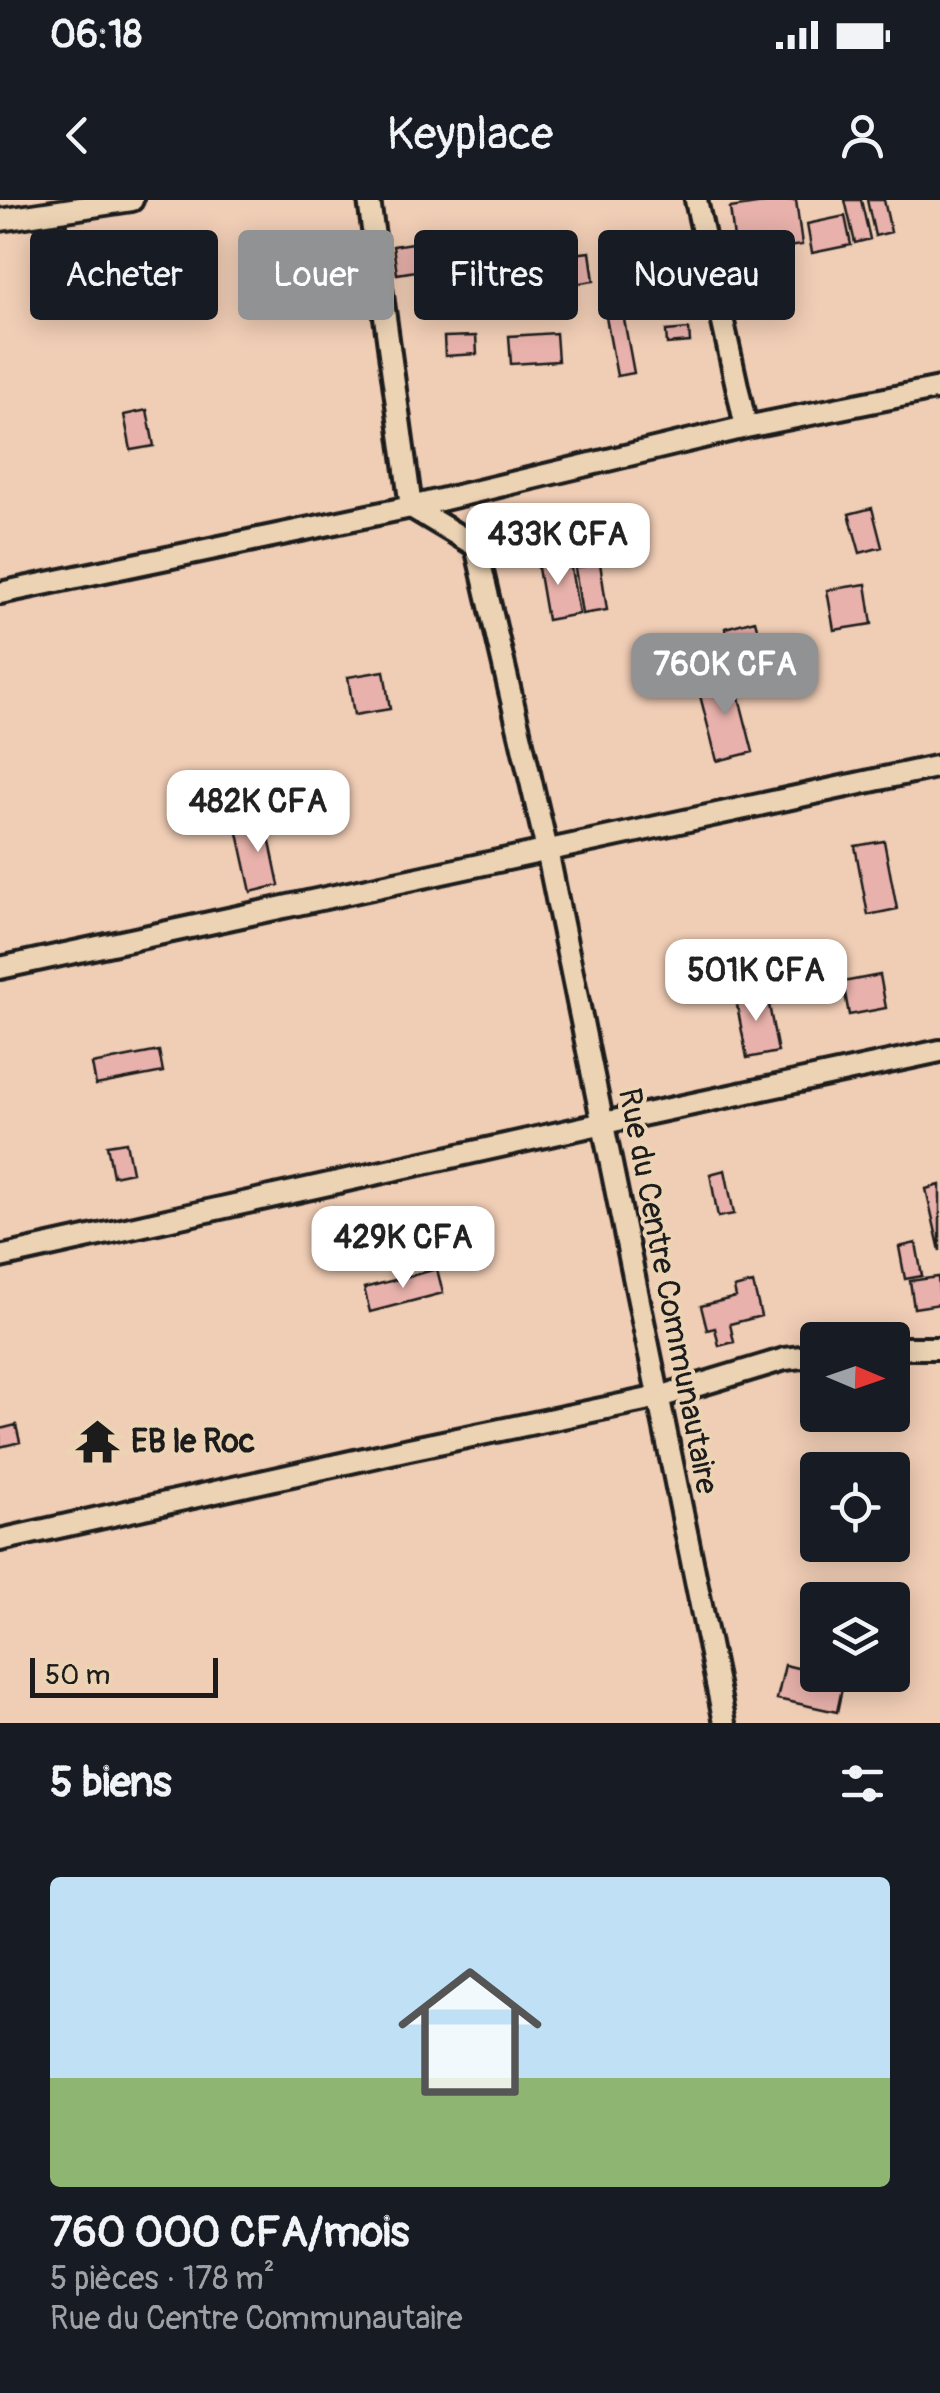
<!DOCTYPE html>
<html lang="fr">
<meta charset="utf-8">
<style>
body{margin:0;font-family:Pangolin,sans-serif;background:#20242c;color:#f1f3f6;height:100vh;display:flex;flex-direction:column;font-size:38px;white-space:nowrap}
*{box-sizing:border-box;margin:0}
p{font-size:32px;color:#9ea1a6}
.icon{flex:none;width:55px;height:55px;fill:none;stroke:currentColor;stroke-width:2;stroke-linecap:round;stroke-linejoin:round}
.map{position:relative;height:1523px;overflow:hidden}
.drawer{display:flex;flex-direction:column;background:#171b24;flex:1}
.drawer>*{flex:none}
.top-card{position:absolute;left:30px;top:30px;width:880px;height:90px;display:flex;gap:20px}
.needle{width:65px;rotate:92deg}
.tools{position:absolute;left:800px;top:1122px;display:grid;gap:20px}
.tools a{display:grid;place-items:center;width:110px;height:110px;border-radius:10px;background:#171b24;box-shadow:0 5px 25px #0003;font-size:50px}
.scale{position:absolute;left:30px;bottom:25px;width:188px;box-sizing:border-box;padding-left:10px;border:5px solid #1c1c1c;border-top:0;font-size:28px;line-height:35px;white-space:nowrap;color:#1c1c1c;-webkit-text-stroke:8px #ecd3b4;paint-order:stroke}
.price{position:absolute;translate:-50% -85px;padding:0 22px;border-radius:20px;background:#fff;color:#222;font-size:32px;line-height:65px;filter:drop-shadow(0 2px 5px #0008)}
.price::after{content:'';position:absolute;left:50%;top:60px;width:30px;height:22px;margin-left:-15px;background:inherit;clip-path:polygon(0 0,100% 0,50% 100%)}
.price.selected{background:#919294;color:#fff}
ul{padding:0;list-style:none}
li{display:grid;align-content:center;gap:20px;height:530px;padding:0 50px}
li+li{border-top:2px solid #363941}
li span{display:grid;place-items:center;height:310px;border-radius:10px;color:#555}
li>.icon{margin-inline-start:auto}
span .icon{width:180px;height:180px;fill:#fffc;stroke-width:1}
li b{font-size:42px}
h2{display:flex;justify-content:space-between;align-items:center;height:120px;padding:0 50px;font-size:42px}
.tag{padding:0 35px;border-radius:10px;background:#171b24;box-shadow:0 5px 25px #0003;font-size:35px;line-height:90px}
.tag.selected{background:#919294;color:#fff}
.status{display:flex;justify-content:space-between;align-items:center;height:70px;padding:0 50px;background:#171b24;direction:ltr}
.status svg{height:28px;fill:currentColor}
header{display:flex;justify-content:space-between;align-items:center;height:130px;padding:0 50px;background:#171b24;font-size:45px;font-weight:600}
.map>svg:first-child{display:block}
.building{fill:#e8b1ab;stroke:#1c1c1c;stroke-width:2.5}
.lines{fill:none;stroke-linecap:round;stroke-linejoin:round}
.street-casing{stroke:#1c1c1c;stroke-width:28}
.street{stroke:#ecd3b4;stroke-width:20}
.labels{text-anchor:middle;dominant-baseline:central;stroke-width:8;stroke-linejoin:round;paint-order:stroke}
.street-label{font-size:32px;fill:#1c1c1c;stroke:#ecd3b4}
.poi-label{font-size:32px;font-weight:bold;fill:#1c1c1c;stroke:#ecd3b4;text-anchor:start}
</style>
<div class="status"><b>06:18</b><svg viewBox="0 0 49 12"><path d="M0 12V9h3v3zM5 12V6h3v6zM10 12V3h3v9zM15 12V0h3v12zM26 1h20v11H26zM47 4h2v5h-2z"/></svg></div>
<header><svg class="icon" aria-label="back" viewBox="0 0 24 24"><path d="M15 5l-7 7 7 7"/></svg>Keyplace<svg class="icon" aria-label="person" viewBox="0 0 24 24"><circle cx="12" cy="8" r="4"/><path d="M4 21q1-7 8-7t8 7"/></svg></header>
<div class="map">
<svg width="940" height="1523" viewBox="0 0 940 1523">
<rect width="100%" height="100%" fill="#f0cdb5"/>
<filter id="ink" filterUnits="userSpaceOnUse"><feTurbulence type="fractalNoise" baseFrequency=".01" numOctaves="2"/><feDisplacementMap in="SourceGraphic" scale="20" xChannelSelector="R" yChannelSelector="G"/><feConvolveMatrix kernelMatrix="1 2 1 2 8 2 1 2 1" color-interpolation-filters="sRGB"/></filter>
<g filter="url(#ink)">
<path class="building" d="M784,0H796L802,45L736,54L730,8Z
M845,0H861L870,39L855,43Z
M867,0H884L891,32L875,36Z
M845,16L851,45L812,53L807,24Z
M67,25L69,34L51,37L53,44L42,46L39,30Z
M437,39L441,67L397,74L393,46Z
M590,52L594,81L553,87L549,57Z
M538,60L546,109L517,114L510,65Z
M623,114L634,173L617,176L606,117Z
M689,129L690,142L667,144L666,131Z
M556,133L558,161L511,164L509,136Z
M476,136L477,154L445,156L444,137Z
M147,210L154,246L131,250L124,215Z
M872,308L882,347L860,353L849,314Z
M569,357L579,414L547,420L537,362Z
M600,363L607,410L582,414L575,368Z
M866,384L872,424L834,430L827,390Z
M755,420L763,451L725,461L719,438L726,436L725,428Z
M384,471L390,509L354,515L348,477Z
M733,474L753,552L717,561L697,484Z
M250,574L260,615L232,623L222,581Z
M265,618L279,685L251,692L236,624Z
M884,641L897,709L868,715L855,646Z
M880,775L886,808L849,815L843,782Z
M766,789L778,852L747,858L735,795Z
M159,851L163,872L96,885L92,864Z
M126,942L132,972L113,976L107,945Z
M725,970L734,1014L718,1017L710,974Z
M940,985V1051L926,989Z
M916,1043L922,1076L905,1079L899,1047Z
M437,1069L443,1093L370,1112L364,1088Z
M938,1077L940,1104L914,1108L910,1081Z
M753,1083L761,1116L730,1124L734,1142L719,1146L715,1128L707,1130L701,1106L736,1097L734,1088Z
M16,1225L20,1242L0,1247V1229Z
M785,1465L818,1473V1475L844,1479L837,1512L777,1499Z"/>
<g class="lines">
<defs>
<path id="street" d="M369,0L411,307L476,346L547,650L725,1523
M696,0L746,227
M0,20L132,0
M0,393L411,307L746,227L940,188
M0,768L940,566
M0,1057L604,923L940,851
M892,1148H940
M0,1340L409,1249L659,1197L785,1159L818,1155"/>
</defs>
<use href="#street" class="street-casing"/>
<use href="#street" class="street"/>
</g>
</g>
<defs>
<symbol id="temple-bare" viewBox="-9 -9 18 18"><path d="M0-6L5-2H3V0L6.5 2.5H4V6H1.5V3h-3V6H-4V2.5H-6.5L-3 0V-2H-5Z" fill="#1c1c1c" stroke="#ecd3b4" stroke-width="2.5" paint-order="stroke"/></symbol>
</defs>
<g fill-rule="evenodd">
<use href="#temple-bare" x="66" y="1210" width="63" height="63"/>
</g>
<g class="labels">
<g class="street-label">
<text transform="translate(668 1091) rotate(79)">Rue du Centre Communautaire</text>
</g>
<g class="poi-label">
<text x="131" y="1242">EB le Roc</text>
</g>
</g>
</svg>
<div class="tools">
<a><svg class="needle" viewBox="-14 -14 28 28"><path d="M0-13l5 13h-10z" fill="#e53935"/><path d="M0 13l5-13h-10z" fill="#9ea1a6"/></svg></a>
<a><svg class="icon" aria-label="locate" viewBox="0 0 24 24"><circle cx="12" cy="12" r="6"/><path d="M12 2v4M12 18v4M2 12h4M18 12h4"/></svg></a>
<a><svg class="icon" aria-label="layers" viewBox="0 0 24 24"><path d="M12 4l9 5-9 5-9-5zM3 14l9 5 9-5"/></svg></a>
</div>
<div class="scale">50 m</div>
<b class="price" style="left:558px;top:388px">433K CFA</b>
<b class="price selected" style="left:725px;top:518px">760K CFA</b>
<b class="price" style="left:258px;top:655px">482K CFA</b>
<b class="price" style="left:756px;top:824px">501K CFA</b>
<b class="price" style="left:403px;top:1091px">429K CFA</b>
<div class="top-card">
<a class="tag">Acheter</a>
<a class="tag selected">Louer</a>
<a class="tag">Filtres</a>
<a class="tag">Nouveau</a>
</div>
</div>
<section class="drawer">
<h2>5 biens<svg class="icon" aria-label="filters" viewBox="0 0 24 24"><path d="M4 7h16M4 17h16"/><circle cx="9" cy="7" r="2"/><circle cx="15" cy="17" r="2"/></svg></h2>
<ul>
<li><span style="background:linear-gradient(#bfe0f5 65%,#8fb573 0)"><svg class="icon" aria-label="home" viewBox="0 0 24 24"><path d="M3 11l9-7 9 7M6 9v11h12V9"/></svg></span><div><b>760 000 CFA/mois</b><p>5 pièces · 178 m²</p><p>Rue du Centre Communautaire</p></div></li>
</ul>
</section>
